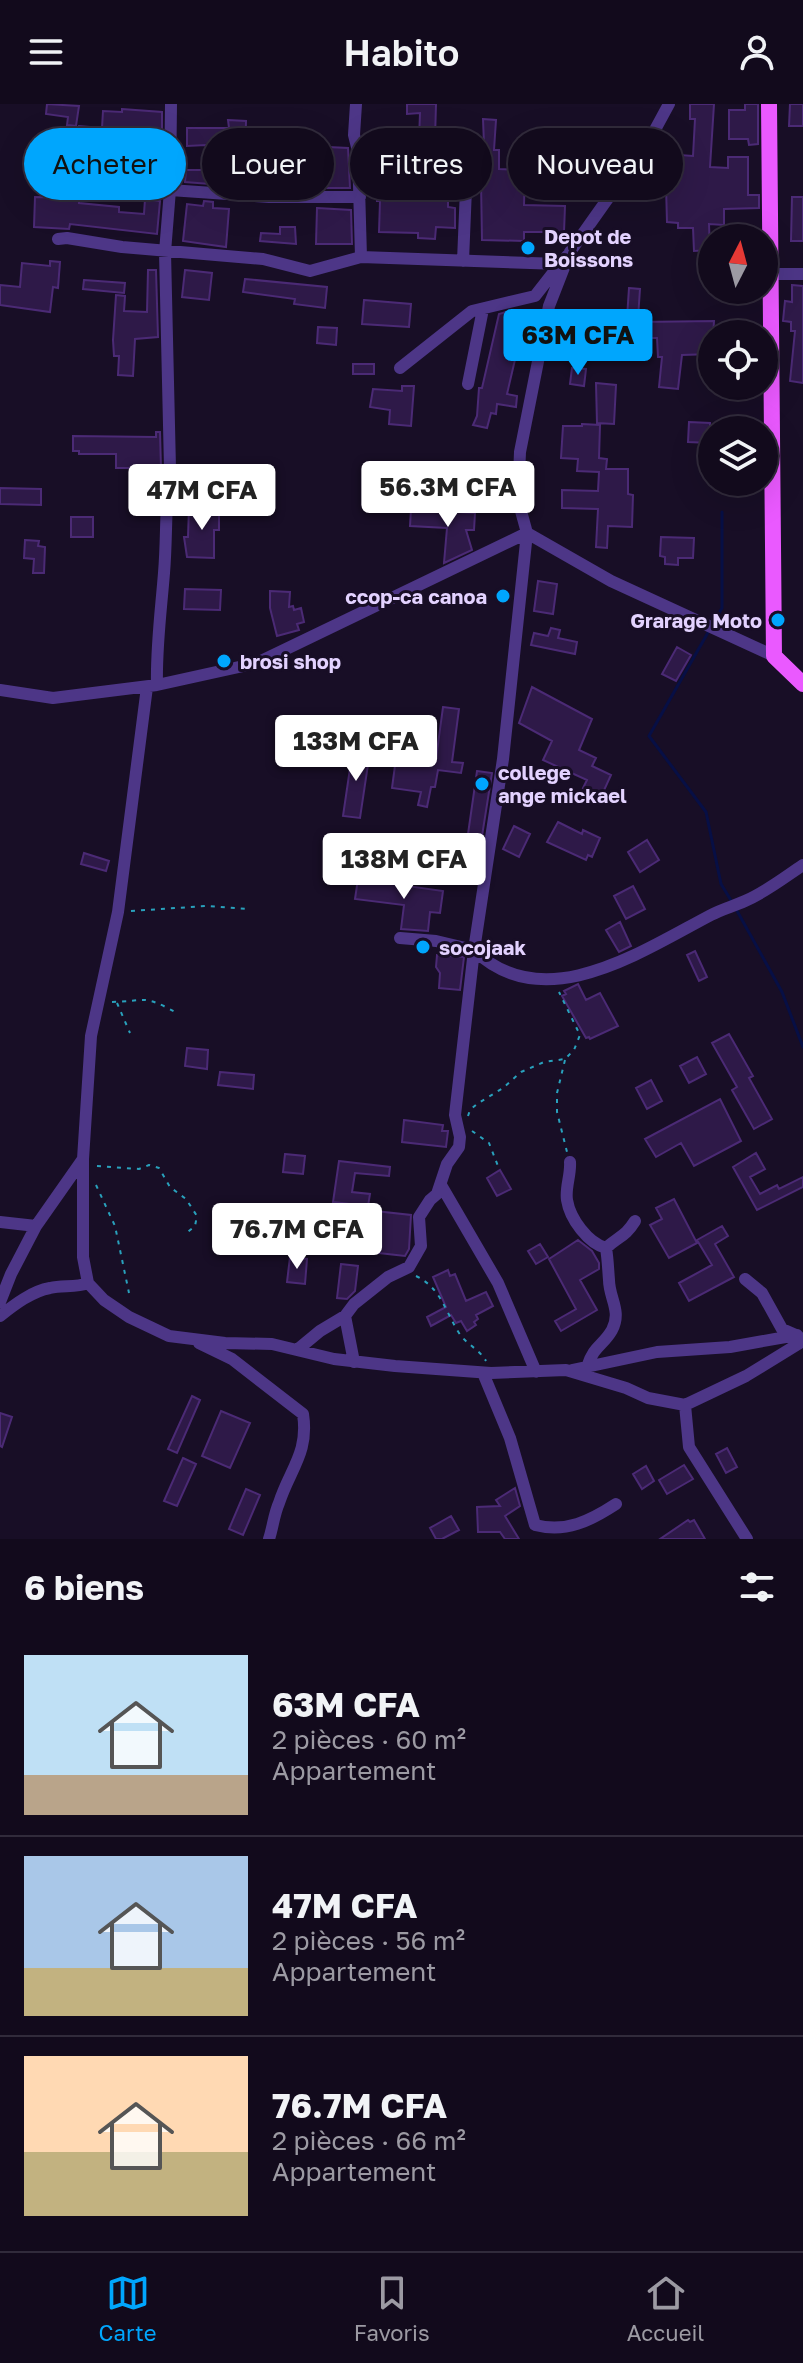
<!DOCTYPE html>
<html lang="fr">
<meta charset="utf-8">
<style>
body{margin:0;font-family:"Golos Text",sans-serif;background:#1f1829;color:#f1f3f6;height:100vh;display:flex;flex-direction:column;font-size:30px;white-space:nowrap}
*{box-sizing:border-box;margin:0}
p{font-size:26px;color:#9c9aa3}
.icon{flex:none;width:44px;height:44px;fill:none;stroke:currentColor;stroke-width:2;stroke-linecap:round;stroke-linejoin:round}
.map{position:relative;height:1435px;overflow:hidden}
.sheet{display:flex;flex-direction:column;background:#120a1c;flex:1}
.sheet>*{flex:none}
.top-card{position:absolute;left:24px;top:24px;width:756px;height:72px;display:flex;gap:16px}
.needle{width:52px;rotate:6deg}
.tools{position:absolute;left:698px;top:120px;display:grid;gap:16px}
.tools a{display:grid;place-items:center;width:80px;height:80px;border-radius:50%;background:#120a1c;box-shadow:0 8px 32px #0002,0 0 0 2px #312b3b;font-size:40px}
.price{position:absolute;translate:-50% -68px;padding:0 18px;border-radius:8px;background:#fff;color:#222;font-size:26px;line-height:52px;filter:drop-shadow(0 2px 4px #0008)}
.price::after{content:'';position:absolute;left:50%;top:48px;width:24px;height:18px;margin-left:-12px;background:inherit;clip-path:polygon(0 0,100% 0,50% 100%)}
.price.on{background:#00a6fd;color:#111}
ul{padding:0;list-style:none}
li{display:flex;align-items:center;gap:24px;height:200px;padding:0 24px}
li+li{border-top:2px solid #312b3b}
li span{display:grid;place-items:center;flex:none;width:224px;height:160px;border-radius:0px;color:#555}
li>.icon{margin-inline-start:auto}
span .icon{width:96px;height:96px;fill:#fffc;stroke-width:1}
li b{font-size:34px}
h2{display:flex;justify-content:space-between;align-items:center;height:96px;padding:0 24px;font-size:34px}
.chip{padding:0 28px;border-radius:36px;background:#120a1c;box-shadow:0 8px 32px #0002,0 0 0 2px #312b3b;font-size:28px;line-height:72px}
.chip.on{background:#00a6fd;color:#111}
header{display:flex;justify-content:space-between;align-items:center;height:104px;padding:0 24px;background:#120a1c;font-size:36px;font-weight:600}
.menu{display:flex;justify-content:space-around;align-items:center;height:112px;border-top:2px solid #312b3b;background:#120a1c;font-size:22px;color:#9c9aa3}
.menu a{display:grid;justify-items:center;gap:4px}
.menu .on{color:#00a6fd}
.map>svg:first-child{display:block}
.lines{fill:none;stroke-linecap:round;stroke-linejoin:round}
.stream{stroke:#070f45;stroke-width:3}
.building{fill:#2e1948;stroke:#4b2a75;stroke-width:2;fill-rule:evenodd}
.path{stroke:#29a1bc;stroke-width:2;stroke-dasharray:4 6;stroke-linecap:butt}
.minor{stroke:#4d3687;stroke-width:12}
.major{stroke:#ea59ff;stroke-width:16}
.poi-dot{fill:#00a6fd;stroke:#180e26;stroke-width:3}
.labels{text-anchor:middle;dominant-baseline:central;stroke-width:6;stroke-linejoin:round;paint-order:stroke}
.poi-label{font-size:20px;font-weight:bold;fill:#e3d2ff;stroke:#180e26;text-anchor:start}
</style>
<header><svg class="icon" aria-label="menu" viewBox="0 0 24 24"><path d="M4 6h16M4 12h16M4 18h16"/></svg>Habito<svg class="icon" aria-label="person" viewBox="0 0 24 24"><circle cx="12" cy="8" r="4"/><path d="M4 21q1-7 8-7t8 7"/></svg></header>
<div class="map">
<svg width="803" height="1435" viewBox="0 0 803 1435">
<rect width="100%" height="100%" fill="#180e26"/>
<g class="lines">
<path class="stream" d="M714,518L722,504V408
M710,525L649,632L706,708L721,780L732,798
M736,805L782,888L803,943"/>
</g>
<path class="building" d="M47,0L79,2L76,22L67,21L68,13L46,10Z
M407,0H436L435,35L448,34V41H452V50H446L447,68H458L457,85H448V103L455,104V124L436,123L435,135L418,134V129L379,128L380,97H377V61H374L377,35L419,36L420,9L407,10ZM392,52L419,53L420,71L390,70Z
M690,0H714L710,63L728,64V53H748V91H759V104L724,105V121L709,120L710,146L694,147L693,124H678V119L667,118L666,82L655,81L656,65H663L665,50L693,52L695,15H690Z
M745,0H758V40L749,41L748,35H729V6H745Z
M790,0H803V22H789Z
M122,5L162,8V38H131L129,58L118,56L119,38L77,35L79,22L102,24L103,7L122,8Z
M483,15L496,16L494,46H499V65L525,66L524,101L565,102L564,128H524V137L482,136L481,78V65H485Z
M228,16L246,17L245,60L226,59L223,81L185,78L186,66H204L206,41L187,42V24H229Z
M307,42L348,44L350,84H318V64H307Z
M60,63H76V76H60Z
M251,63L270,64V84L250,83Z
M35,93L79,94V99L119,103V108L144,110L145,95L160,97L157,130L70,120L69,125L34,123Z
M792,93H803V137H791Z
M204,97L213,98V104L229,105L226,143L183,137L187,100L203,102Z
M317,104L351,106L352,140H316Z
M280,123H295L296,140L260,137L261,129L280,130Z
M50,157L60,158L58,184L53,183L50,208L0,201V181L20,183L22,159L50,162Z
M148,166H156L158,233L135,235L133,272L118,271L119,252H114L113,236L116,191L125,192L124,207L147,208Z
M185,166L212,169L209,196L182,193Z
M245,175L327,183L325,204L294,200L295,195L243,188Z
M84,176L125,179L124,189L83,185Z
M792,181L803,182V279L790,277L795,227H791V218L783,217L785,197L792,198Z
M629,184L640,185L638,214L640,218L714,217L712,250L682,251L678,285L659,283L662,253H658L657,234H640L639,250L595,249L596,214H627Z
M364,196L411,200L409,223L362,220Z
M506,208L525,213L507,290L517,292L516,303L497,300L496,310L491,309L487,324L473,321L477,312L479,284H482L499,210Z
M318,223L337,224L336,241L317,239Z
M353,260H374V270H353Z
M572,264L586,265L584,282L570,280Z
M596,279L616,281L614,320L597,319Z
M402,282H414L411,322L389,320L390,306L370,303L373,285L402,287Z
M689,318L710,319V339L688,338Z
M582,320L600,321L599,354L607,355L606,365H628V390L633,391L632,423L608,422L607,444L596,443L598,405L562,404V386L598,387L599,368L577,367L578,355L561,354L563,322H582Z
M156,328H160L161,364H116V350H79V347H73V332L156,333Z
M198,368H218L217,385H194V374H198Z
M0,384L41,385V401L0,400Z
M189,403H219V426H214V454L187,453L184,433H188Z
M411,405L475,409L474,426H466L472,446L444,459L447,424L410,422Z
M71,413H93V433H71Z
M661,433L694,434L693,454H678V461L665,460V453L660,452Z
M25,436L39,437L38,442L45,443L44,469H33L34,455L24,454Z
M538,477L557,480L553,510L534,507Z
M185,485L221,486L220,506L184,505Z
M270,487L290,488L289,503L293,502L294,506L301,504L304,518L297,520L299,526L277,532L270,504Z
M551,524L560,526L558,534L577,538L575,550L531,541L534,529L548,532Z
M677,543L691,551L676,577L662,570Z
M532,583L592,615L579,646L596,654L592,662L611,671L601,693L583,684L587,676L543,656L552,637L519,619Z
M443,603L459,605L452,658L463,659L461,669L438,666L435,683H431L427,703L418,701L421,688L392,684L396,654L427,659L428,654L436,655Z
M353,644L370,647L360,714L343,712Z
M477,667L492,669L482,732L468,730Z
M558,718L582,730L583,726L600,734L592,753L588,751L586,756L547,738Z
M514,722L530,730L519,753L503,745Z
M647,736L659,756L640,768L628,748Z
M84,749L109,757L106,767L81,760Z
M358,775L443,787L440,809L430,808L428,827L401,825L404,801L355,795Z
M633,782L645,805L626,815L614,792Z
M620,818L631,842L619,848L606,826Z
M695,847L707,873L699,877L687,851Z
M437,851L464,853L460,886L439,884L440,869L436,863Z
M578,880L586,896L600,889L618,922L590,935L589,933L586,934L562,892L566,890L564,887Z
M729,930L753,972L749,974L772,1015L754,1025L732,986L737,983L712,939Z
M187,944L208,946L207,965L185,962Z
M697,953L706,970L689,979L680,962Z
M220,968L254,971L253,985L218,981Z
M651,976L662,997L647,1005L636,984Z
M720,995L741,1037L694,1062L681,1039L656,1053L645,1035Z
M404,1016L443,1021L442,1027H448L446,1043L402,1038Z
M756,1049L765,1065L750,1073L760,1090L777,1081L779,1085L803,1073V1083L757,1106L733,1063Z
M285,1050L305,1052L303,1070L283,1068Z
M339,1057L390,1063L389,1072L355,1069L352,1088L370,1090L368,1102L333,1098Z
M500,1066L511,1085L497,1092L487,1074Z
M674,1095L697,1139L669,1154L650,1121L662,1115L656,1104Z
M366,1106L411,1111L409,1145L405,1152L361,1147Z
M295,1111L312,1113L309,1138L292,1135Z
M722,1122L728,1132L715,1140L734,1173L689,1197L679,1179L712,1161L697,1136Z
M578,1136L592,1147L599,1159V1165L580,1176L597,1206L561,1227L555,1217L576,1205L549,1155Z
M540,1140L548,1153L536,1160L528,1147Z
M290,1153L307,1155L305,1180L287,1178Z
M341,1160L358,1162L355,1187L347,1195L337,1194Z
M448,1166L450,1172L455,1170L466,1197L486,1188L493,1202L476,1211L478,1215L474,1218L476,1221L467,1227L461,1217L456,1219L451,1211L431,1222L427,1213L446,1203L433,1173Z
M192,1292L200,1296L177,1349L168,1345Z
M221,1307L250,1319L230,1364L202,1352Z
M0,1309L12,1313L2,1343L0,1342Z
M727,1344L737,1363L726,1369L716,1350Z
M183,1354L196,1360L177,1402L164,1397Z
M684,1361L693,1375L667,1390L659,1376Z
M646,1362L654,1377L642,1385L633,1370Z
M515,1384L520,1402L505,1412L519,1435H505L500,1428H478L477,1403L500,1402L496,1396Z
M246,1385L260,1391L243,1431L229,1425Z
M451,1412L459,1426L442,1435H436L430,1424Z
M688,1416L690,1418L694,1416L705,1435H660Z"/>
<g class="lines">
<path class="path" d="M131,807L206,802L249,805
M112,898C148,897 142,890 177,909
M117,899L130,929
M565,956L557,989V1008L567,1048
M468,1012L470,1006L477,1000L503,984L521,968L544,958L565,955L574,946L580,931L559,888
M472,1027L489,1039L498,1062
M97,1062L139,1065L149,1061L159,1064L170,1083L186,1095L197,1112L195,1122L184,1131
M96,1081L115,1122L129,1189
M416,1172C441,1184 445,1207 459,1229C466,1240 479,1245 486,1257"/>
<path class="minor" d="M356,0L354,31L358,47L361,153
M669,0L650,35L570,148L549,202L520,348L518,396L527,429L611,477L774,552
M170,86L269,93H360
M58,135L67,134L122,143L263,155L310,167L361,153L560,160L568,151
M463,157L468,36
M769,170H803
M400,264L472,207L535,192L560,160
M468,280L483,205
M527,429L503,655L474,846C544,914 642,847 711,811C722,805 734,802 745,797C766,788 785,773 803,761
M157,581C156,543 161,507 164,469C167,434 165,399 170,364L165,148L170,86L171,0
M0,586L53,594L157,581L257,559L527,429
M83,1055V1153L88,1179L104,1196L129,1213L169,1232L225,1239L272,1240L334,1255L395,1262L491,1269L566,1266L626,1284L648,1294L685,1301L746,1272L803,1237
M570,1058C571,1071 565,1084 567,1096C570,1115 588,1139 606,1144
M441,1081L498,1179L536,1268
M0,1118L36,1122
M606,1144C619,1132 625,1133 635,1117
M745,1175L762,1189L782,1225L798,1232
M0,1198L11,1170L36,1122L83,1055L91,932L118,808L147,583
M0,1212C14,1201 32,1187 50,1184C63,1181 76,1184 88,1179
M345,1212L354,1258
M199,1239L232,1255L303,1310C309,1349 290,1365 279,1399C274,1410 273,1423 269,1435
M297,1246L320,1227L345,1212L354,1200L388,1173L409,1163L421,1142L419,1113L430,1096L437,1090L447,1060L459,1043L460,1033L455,1011L474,846L436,837L400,834
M587,1263C594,1241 603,1242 612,1226C622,1207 609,1194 609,1176C608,1165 608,1156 606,1144
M572,1266L657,1248L730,1243L797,1231
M483,1269L510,1334L535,1421C566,1429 590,1417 616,1400
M685,1301L689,1343L747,1435"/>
<path class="major" d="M769,0L774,552L803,580"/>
</g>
<g class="poi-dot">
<circle cx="528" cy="144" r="8"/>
<circle cx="503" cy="492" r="8"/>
<circle cx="778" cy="516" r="8"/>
<circle cx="224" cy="557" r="8"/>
<circle cx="482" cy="680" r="8"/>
<circle cx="423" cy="843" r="8"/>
</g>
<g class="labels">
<g class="poi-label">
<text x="544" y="132">Depot de<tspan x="544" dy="23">Boissons</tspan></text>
<text x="487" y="492" text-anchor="end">ccop-ca canoa</text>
<text x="762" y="516" text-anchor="end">Grarage Moto</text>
<text x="240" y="557">brosi shop</text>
<text x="498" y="668">college<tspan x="498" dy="23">ange mickael</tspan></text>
<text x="439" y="843">socojaak</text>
</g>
</g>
</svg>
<div class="tools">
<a><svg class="needle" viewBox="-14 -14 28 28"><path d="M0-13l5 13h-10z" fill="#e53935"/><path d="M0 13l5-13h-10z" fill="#9c9aa3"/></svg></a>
<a><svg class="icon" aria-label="locate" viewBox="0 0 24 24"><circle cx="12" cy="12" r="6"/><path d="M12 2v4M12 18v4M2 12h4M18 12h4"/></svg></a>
<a><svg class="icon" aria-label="layers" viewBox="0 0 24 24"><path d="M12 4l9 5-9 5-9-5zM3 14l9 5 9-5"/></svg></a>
</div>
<b class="price on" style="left:578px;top:273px">63M CFA</b>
<b class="price" style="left:448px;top:425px">56.3M CFA</b>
<b class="price" style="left:202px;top:428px">47M CFA</b>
<b class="price" style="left:356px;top:679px">133M CFA</b>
<b class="price" style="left:404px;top:797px">138M CFA</b>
<b class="price" style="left:297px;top:1167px">76.7M CFA</b>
<div class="top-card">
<a class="chip on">Acheter</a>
<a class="chip">Louer</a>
<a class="chip">Filtres</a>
<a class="chip">Nouveau</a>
</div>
</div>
<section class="sheet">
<h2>6 biens<svg class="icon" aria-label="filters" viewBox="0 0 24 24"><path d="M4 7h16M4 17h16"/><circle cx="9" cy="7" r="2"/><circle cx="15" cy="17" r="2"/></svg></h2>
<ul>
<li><span style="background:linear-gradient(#bfe0f5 75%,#b9a48a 0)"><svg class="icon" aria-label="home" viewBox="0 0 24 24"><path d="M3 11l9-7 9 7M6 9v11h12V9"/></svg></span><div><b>63M CFA</b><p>2 pièces · 60 m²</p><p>Appartement</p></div></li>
<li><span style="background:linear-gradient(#a9c7e8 70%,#c2b280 0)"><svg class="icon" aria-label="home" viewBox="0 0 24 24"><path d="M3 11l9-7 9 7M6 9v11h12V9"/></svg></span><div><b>47M CFA</b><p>2 pièces · 56 m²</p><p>Appartement</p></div></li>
<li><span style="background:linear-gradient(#ffd9b3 60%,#c2b280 0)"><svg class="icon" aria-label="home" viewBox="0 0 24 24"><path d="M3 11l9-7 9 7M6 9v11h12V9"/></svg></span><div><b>76.7M CFA</b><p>2 pièces · 66 m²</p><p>Appartement</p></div></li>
</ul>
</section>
<nav class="menu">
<a class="on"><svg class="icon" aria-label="map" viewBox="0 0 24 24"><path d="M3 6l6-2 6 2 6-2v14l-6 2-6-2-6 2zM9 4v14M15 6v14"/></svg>Carte</a>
<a><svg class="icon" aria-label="saved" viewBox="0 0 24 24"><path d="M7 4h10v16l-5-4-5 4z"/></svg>Favoris</a>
<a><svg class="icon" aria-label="home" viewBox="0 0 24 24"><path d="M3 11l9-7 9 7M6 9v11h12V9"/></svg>Accueil</a>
</nav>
